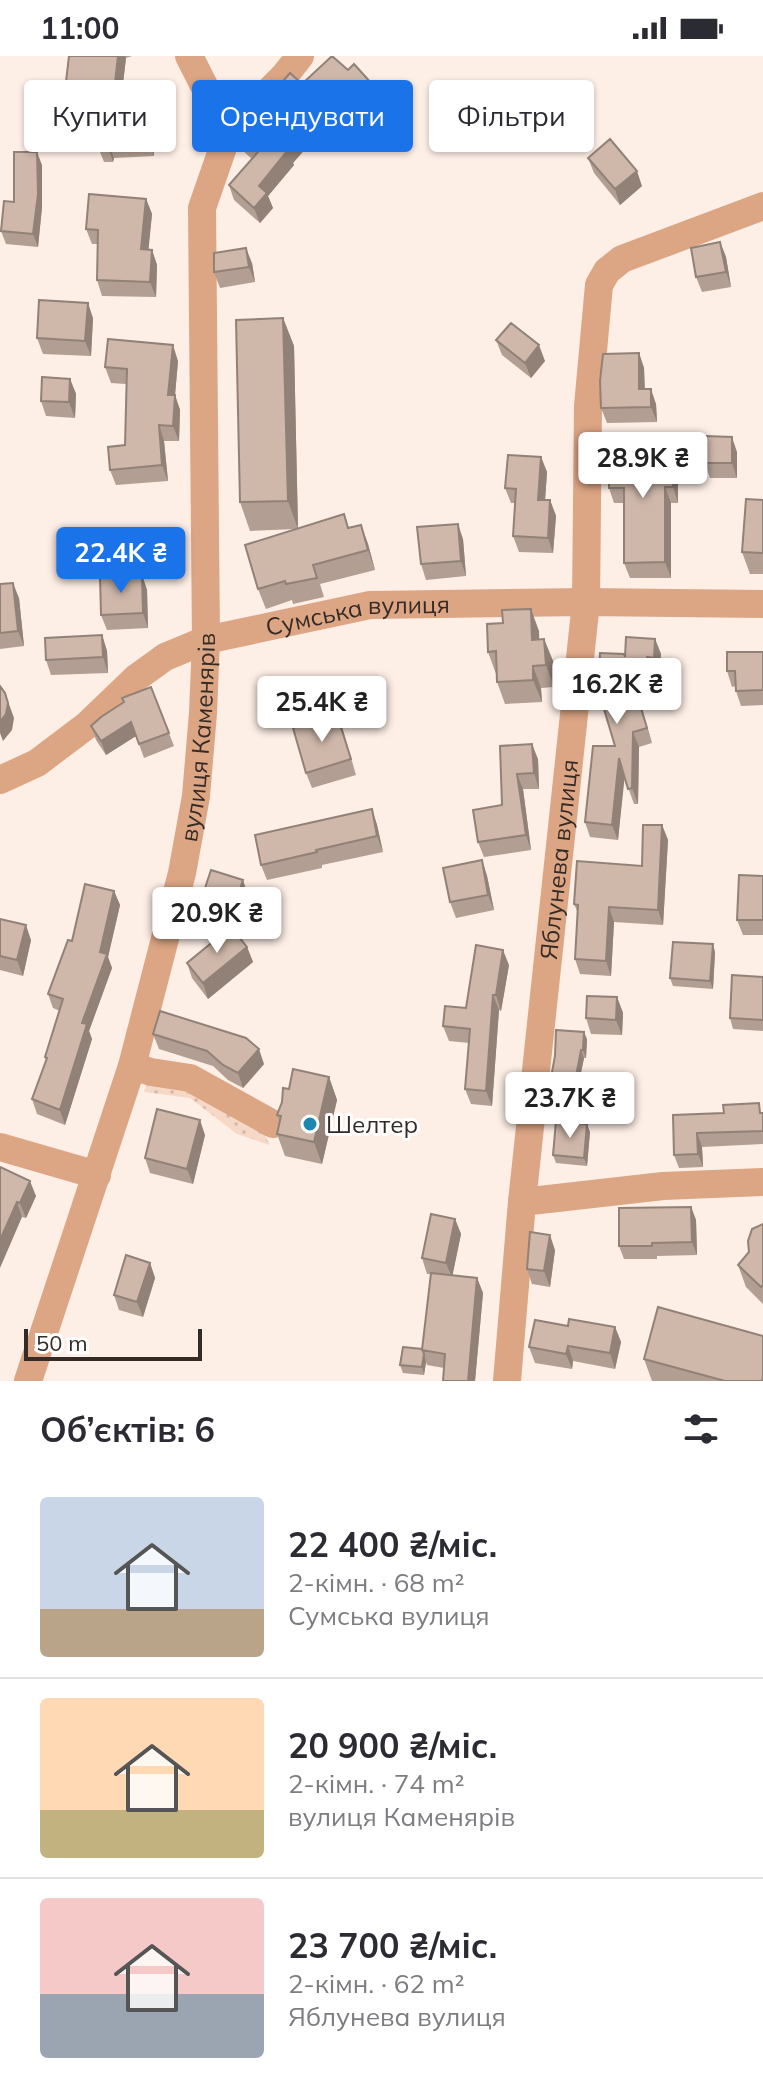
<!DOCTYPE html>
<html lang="uk">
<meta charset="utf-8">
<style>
body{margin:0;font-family:Mulish,sans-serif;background:#f7f7f7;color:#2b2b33;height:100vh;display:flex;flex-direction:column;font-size:30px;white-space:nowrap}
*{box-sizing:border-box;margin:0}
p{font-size:26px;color:#7c7c81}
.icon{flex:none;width:44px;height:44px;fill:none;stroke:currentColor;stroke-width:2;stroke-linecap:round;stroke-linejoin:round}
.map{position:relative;height:1325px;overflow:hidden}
.panel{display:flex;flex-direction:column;background:#fff;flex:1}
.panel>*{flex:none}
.guide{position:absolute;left:24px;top:24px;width:716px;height:72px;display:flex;gap:16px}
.scale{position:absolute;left:24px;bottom:20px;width:178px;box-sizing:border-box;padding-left:8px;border:4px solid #342b26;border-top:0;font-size:22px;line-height:28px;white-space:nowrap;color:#342b26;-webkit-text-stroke:6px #fff;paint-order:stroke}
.price{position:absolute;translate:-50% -68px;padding:0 18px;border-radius:8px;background:#fff;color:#222;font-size:26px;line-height:52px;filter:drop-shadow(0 2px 4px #0008)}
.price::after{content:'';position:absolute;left:50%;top:48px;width:24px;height:18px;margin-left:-12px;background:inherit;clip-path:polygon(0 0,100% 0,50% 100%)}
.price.current{background:#1a73e8;color:#fff}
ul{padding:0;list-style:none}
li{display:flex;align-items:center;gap:24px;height:200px;padding:0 40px}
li+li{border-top:2px solid #e1e1e2}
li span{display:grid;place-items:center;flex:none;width:224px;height:160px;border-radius:8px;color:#555}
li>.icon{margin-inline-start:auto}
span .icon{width:96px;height:96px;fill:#fffc;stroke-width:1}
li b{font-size:34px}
h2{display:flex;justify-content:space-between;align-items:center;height:96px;padding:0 40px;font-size:34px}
.chip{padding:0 28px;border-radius:8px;background:#fff;box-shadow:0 2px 6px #0004;font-size:28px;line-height:72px}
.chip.current{background:#1a73e8;color:#fff}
.status{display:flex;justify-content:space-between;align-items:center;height:56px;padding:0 40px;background:#fff;direction:ltr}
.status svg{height:22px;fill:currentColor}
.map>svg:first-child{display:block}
.green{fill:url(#green-dots)}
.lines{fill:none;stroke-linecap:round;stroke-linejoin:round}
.minor{stroke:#dca584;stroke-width:28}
.wall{fill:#b29e92}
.shaded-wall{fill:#918177}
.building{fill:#cfb8aa;stroke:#918177;stroke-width:2}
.poi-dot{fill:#1c88af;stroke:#fff;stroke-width:3}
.labels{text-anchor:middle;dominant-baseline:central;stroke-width:6;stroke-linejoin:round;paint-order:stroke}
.street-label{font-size:24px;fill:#342b26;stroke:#fff}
.poi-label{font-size:24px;fill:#342b26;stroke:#fff;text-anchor:start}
</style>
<div class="status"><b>11:00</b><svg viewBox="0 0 49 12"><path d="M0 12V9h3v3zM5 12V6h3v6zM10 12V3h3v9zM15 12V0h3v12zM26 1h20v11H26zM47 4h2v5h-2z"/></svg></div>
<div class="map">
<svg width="763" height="1325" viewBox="0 0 763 1325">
<defs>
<pattern id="green-dots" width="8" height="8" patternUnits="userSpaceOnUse" patternTransform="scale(2)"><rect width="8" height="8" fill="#f7d7c5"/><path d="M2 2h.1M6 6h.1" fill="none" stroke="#d4b9a9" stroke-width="1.8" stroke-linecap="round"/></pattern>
</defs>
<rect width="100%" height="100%" fill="#fdeee6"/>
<path class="green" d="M147,1025L190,1031L262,1074L270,1089L237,1078L190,1042L144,1036Z"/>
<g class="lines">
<g class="minor">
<path d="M189,0L228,77"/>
<path id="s1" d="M0,724L37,707L86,670L136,622L165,601L206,584L370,549L586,546L763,548"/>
<path d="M132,1010L151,1016L190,1022L273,1068"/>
<path d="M0,1091L97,1119"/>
<path d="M522,1146L663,1130L763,1126"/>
<path id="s2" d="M28,1325L132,1010L182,817L196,740L203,657L206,584L202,152L228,77L285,19L300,0"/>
<path id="s3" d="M507,1325L522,1146L586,546L588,350L599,229L607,215L622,203L763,150"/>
</g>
</g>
<path class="wall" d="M69,0H132L126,2L119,62L147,60L153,75L154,100L114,102L113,106H104L98,91L96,52L70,49L65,34Z
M348,14L372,28L377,43L360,59L347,45L293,107L294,109L268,140L273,152L260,167L234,144L229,129L252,103L242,94L236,79L302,28Z
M588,102L642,130L620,149L594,117Z
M42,109V151L38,191L6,188L1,175L14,146Z
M146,143L152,158L148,194H152L157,209L156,241L102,240L97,224L98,188H92L86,173Z
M720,186L726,201L731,231L702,236L696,221Z
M252,207L255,226L220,232L214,216Z
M93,262L91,300L43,298L37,282Z
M283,262L294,290L298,473L349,472L361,469L368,488L375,514L320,528L324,541L293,548L292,544L266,553L258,533L296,473L250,475L240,446Z
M496,284L545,305L531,322L502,299Z
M639,297L644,312L645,333L656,348L657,366L607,367L601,352Z
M178,305L175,339L180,354L179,385H164L168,425L116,429L110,414L125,389L126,328L111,327L105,311Z
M70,323L76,338L75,362L46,360L41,345Z
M672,393L678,409V447H671V522H630L624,507V447H614L609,432Z
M737,396V422H710L705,407Z
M541,401L547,416L545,444H550L556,460L553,497L519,496L513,480L515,447H511L505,432Z
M763,444V518H750L742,496Z
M463,483L466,520L426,524L421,508Z
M142,519L147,534L148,572L107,574L101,559Z
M0,528L19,542L24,590L0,593Z
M539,575V583H544L553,605L554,631L541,632L542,646L505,648L497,626L496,618L488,596Z
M102,579L107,595L108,617L51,619L46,604Z
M655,583L661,598L659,617H653L652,632L635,630L652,687L639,691L638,748H634L624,720L618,784L590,781L585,766L615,690L624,598Z
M763,596V649L741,650L736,635V630L732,631L727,615Z
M151,631L174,690L144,702L136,680L106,699L96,684L91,670Z
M337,659L356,719L312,732L306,717Z
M500,690L538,703L539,733H523L531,794L484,801L478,786L502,749Z
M372,753L377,769L383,796L322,809V812L267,824L261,809Z
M662,769L668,784L663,869L614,866L611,920L580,918L575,903L578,857L574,848L642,810Z
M482,804L487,820L494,854L456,862L450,846Z
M763,820V879H743L737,864Z
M114,835L120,849L108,901L112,912L89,975L92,983L65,1069L37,1058L32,1043L46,1005L45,1001L60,955L53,952L48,938L72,885Z
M203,838L248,839L241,863L209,853Z
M0,863L31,884L23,920L0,914Z
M247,891L253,906L208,943L192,922L187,907Z
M715,896L713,933L673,930L670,922Z
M509,909L501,955L499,954L492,1050L471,1048L465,1033L469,987L449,985L443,970L466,952Z
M763,921V975L733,973L730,962Z
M617,941L623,957L622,979L591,978L586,962Z
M153,978L264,1008L243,1032L228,1024L213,1010L159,993Z
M587,983L586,1002H584L572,1060L549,1056L546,1048Z
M329,1021L337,1044L322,1108L285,1100L277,1078L280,1067L277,1059L289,1033Z
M763,1057V1088L702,1091L703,1111L679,1112L674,1099L673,1059Z
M590,1076L587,1110L556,1107L553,1099Z
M205,1079L193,1128L150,1117L145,1102Z
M0,1111L36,1140L26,1162L22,1161Z
M691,1151L696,1164L697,1199L657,1200V1203H624L619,1190Z
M455,1163L461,1178L452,1220L477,1222L483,1237L475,1325H443L444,1312L427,1309L426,1306L424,1319L403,1317L400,1309L422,1293L431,1218H427L422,1202Z
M763,1168V1248L746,1231L738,1209L749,1196Z
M555,1194L550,1231L532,1228L527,1213Z
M150,1207L155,1222L143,1261L119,1254L114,1239Z
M568,1270L615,1271L621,1286L615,1313L573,1305L572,1313L535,1307L529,1291Z
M644,1303L763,1325H652Z"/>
<path class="shaded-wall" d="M118,0H125L126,2L117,78L111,62Z
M372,28L377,43L360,59L354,44Z
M342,30L347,45L293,107L294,109L268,140L273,152L260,167L254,152L259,130L287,93Z
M147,60L153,75L154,100L149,84Z
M108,87L114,102L113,106L108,91Z
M37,96L42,109V151L38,191L33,178Z
M637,115L642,130L620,149L615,133Z
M146,143L152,158L147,209L141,193Z
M720,186L726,201L731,231L726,216Z
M246,192L252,207L255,226L249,211Z
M152,194L157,209L156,241L150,226Z
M88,247L93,262L91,300L85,285Z
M283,262L294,290L298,473L288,445Z
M173,289L178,305L175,339L180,354L179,385L173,370L168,339Z
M539,289L545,305L531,322L525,307Z
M639,297L644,312L645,348L639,333Z
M70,323L76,338L75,362L69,346Z
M651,333L656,348L657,366L651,351Z
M159,369L164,385L168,425L162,409Z
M732,381L737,396V422L732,407Z
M672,393L678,409V447L673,431Z
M541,401L547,416L544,459L538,444Z
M665,431L671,447V522L665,506Z
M550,444L556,460L553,497L548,482Z
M458,468L463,483L466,520L461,505Z
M361,469L368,488L375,514L368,494Z
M142,519L147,534L148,572L143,557Z
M13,527L19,542L24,590L18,575Z
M531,553L539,575L540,606L532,584Z
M102,579L107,595L108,617L103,601Z
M544,583L553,605L554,631L546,609Z
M655,583L661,598L659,617L654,602Z
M647,601L653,617L652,632L646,616Z
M533,610L541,632L542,646L533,624Z
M630,615L635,630L652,687L647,672Z
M5,637L14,662L12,674L3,685L0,677V666Z
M337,659L343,674L356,719L351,703Z
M131,666L136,680L106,699L101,685Z
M633,676L639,691L638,748L632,732Z
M532,688L538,703L539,733L534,717Z
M619,702L625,718L618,784L612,769Z
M517,718L523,733L531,794L526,779Z
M372,753L377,769L383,796L377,780Z
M662,769L668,784L663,869L658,854Z
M482,804L487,820L494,854L488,839Z
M243,824L248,839L241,863L235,848Z
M114,835L120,849L108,901L112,912L89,975L92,983L65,1069L60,1054Z
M609,851L614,866L611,920L606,905Z
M26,869L31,884L23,920L17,904Z
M713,888L715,896L713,933L710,925Z
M247,891L253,906L208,943L203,927Z
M503,894L509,909L501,955L496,939Z
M493,939L499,954L492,1050L486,1035Z
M617,941L623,957L622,979L616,964Z
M584,976L587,983L586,1002L583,994Z
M259,993L264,1008L243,1032L238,1017Z
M581,994L584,1002L572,1060L570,1052Z
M329,1021L337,1044L322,1108L314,1086Z
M200,1064L205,1079L193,1128L187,1113Z
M587,1068L590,1076L587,1110L584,1102Z
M697,1077L702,1091L703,1111L698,1098Z
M30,1125L36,1140L26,1162L20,1147Z
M17,1146L22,1161L0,1212V1184Z
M691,1151L696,1164L697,1199L692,1186Z
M455,1163L461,1178L452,1222L446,1207Z
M550,1179L555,1194L550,1231L544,1215Z
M150,1207L155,1222L143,1261L137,1246Z
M477,1222L483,1237L475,1325H468Z
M615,1271L621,1286L615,1313L610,1297Z
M568,1290L573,1305L572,1313L566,1298Z
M424,1298L426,1306L424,1319L422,1311Z"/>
<path class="building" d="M69,0H118L111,62L147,60L149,84L108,87V91H98L95,37L65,34Z
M332,0L348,14L354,8L372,28L354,44L342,30L287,93L288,94L259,130L267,137L254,152L229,129L258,96L236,79L290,17L302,28Z
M610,83L637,115L615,133L588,102Z
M14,96H37L38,138L33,178L1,175L4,145L14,146Z
M89,138L146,143L141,193L152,194L150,226L97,224L98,174L86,173Z
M720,186L726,216L696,221L691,192Z
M246,192L249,211L214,216V197Z
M39,244L88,247L85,285L37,282Z
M283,262L288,445L240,446L236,264Z
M511,267L539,289L525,307L496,284Z
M108,283L173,289L168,339H175L173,370L159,369L162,409L110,414L108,391L125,389L127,313L105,311Z
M639,297V333H651V351L601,352L600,325L603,298Z
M42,321L70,323L69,346L41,345Z
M705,380L732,381V407H705Z
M672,393L673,431H665V506L624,507V432H609V394Z
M508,399L541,401L538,444H550L548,482L513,480L516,433L505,432Z
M746,443L763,444V497L742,496Z
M344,458L348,472L361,469L368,494L313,509L317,522L286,528L285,525L258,533L245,489Z
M458,468L461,505L421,508L417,471Z
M142,519L143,557L101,559L100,520Z
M13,527L18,575L0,577V528Z
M531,553L532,584L544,583L546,609L533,610V624L497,626L496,595L488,596L487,568L503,567L502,554Z
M102,579L103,601L46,604L45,582Z
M626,581L655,583L654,602L647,601L646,616L630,615L647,672L633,676L632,732L628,733L619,702L612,769L585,766L593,690H615L598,633L600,597L624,598L625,601Z
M727,596H763V634L736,635L735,615H727Z
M0,630L5,637L8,647L6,658L0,666Z
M151,631L169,677L139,688L131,666L101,685L91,670L101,661L124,646L122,642Z
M337,659L351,703L306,717L293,672Z
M532,688L534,717L517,718L526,779L478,786L473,754L502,749L500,690Z
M372,753L377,780L316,794L317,796L261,809L255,779Z
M643,769H662L658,854L609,851L606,905L575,903L578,849L574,848L577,805L642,810Z
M482,804L488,839L450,846L443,812Z
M211,814L243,824L235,848L203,838Z
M739,819L763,820V864H737Z
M85,828L114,835L100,896L107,898L82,967L87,968L60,1054L32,1043L47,1002L45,1001L63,943L48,938L68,884L72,885Z
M0,863L26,869L17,904L0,900Z
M231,871L247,891L203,927L187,907Z
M673,886L713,888L710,925L670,922Z
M476,889L503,894L496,939H493L486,1035L465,1033L470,973L443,970L445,950L466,952Z
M732,919L763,921V964L730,962Z
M587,940L617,941L616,964L586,962Z
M160,955L246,982L259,993L238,1017L223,1009L207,995L153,978Z
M556,974L584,976L583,994H581L570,1052L546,1048L555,1000Z
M293,1013L329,1021L314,1086L277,1078L281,1060L277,1059L282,1046L283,1032L289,1033Z
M759,1047L760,1057H763V1075L697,1077L698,1098L674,1099L673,1059L724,1057L723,1049Z
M157,1053L200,1064L187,1113L145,1102Z
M556,1065L587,1068L584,1102L553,1099Z
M0,1111L30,1125L20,1147L17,1146L0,1184Z
M691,1151L692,1186L652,1187V1190H619V1152Z
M431,1158L455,1163L446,1207L422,1202Z
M763,1168V1229L761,1231L738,1209L749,1196L748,1185L752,1173Z
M530,1176L550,1179L544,1215L527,1213Z
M126,1199L150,1207L137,1246L114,1239Z
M431,1217L477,1222L468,1325H443L445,1298L422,1294Z
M658,1251L763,1280V1321L762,1325H725L644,1303Z
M569,1263L615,1271L610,1297L568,1290L566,1298L529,1291L535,1264L568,1270Z
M403,1291L422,1293L424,1298L422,1311L400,1309Z"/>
<circle class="poi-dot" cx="310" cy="1068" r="8"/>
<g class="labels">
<g class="street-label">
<text stroke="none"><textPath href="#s1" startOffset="406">Сумська вулиця</textPath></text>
<text stroke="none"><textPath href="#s2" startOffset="668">вулиця Каменярів</textPath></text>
<text stroke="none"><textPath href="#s3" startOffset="524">Яблунева вулиця</textPath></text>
</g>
<g class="poi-label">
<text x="326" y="1068">Шелтер</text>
</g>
</g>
</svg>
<div class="scale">50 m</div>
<b class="price" style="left:643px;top:444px">28.9K ₴</b>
<b class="price current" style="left:121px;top:539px">22.4K ₴</b>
<b class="price" style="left:617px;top:670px">16.2K ₴</b>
<b class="price" style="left:322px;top:688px">25.4K ₴</b>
<b class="price" style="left:217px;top:899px">20.9K ₴</b>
<b class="price" style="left:570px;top:1084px">23.7K ₴</b>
<div class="guide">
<a class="chip">Купити</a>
<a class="chip current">Орендувати</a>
<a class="chip">Фільтри</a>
</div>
</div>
<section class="panel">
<h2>Об’єктів: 6<svg class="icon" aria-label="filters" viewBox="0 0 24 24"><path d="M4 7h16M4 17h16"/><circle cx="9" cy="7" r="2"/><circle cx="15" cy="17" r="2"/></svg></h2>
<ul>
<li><span style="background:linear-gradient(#c9d6e8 70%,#b9a48a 0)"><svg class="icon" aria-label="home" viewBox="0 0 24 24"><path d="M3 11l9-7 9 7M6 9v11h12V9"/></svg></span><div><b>22 400 ₴/міс.</b><p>2-кімн. · 68 m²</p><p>Сумська вулиця</p></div></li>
<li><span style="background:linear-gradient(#ffd9b3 70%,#c2b280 0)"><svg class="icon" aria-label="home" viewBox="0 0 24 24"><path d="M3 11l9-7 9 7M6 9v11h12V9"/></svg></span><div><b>20 900 ₴/міс.</b><p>2-кімн. · 74 m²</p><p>вулиця Каменярів</p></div></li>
<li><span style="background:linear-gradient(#f6c9c9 60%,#9aa5b1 0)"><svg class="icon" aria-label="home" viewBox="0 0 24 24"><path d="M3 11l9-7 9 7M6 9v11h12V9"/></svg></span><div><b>23 700 ₴/міс.</b><p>2-кімн. · 62 m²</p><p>Яблунева вулиця</p></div></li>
</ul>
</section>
